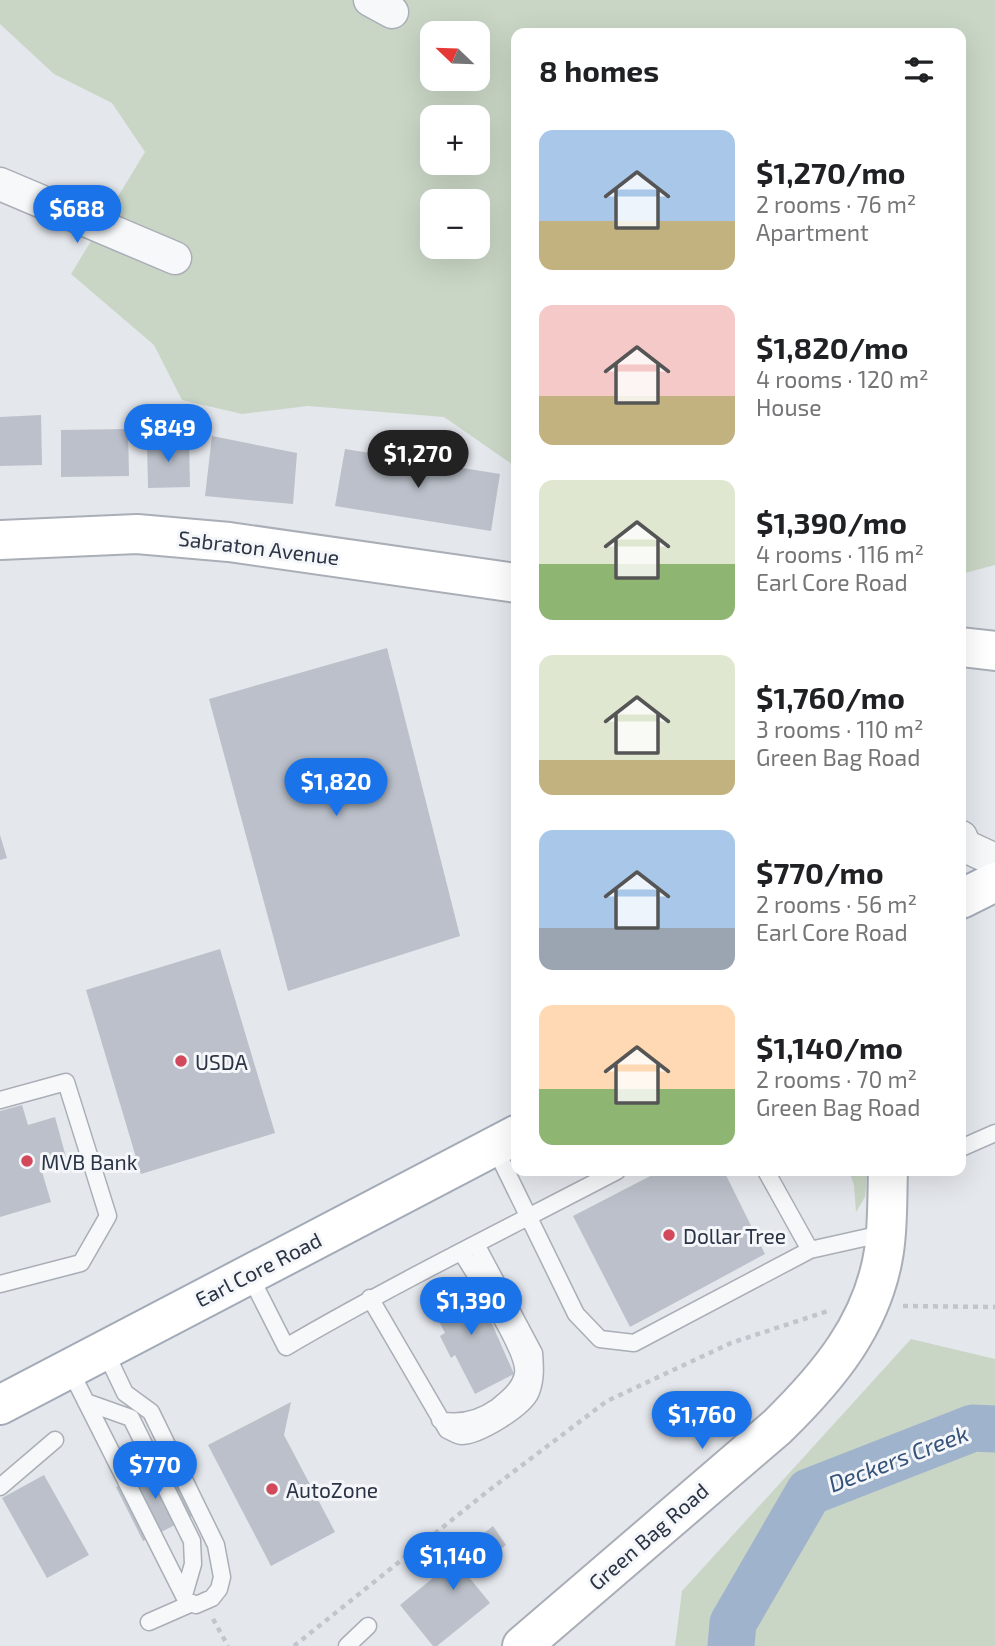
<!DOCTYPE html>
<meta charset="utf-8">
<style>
body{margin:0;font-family:"Exo 2",sans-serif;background:#f2f2f2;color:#202124;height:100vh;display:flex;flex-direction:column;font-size:26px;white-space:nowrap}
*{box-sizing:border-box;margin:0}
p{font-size:23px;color:#757577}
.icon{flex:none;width:38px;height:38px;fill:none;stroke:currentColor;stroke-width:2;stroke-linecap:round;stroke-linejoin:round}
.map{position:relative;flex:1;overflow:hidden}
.details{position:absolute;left:511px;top:28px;width:455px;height:1148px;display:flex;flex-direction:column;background:#fff;border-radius:14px;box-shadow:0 7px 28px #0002}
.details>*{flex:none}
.needle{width:46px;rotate:293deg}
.buttons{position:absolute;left:420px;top:21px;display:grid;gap:14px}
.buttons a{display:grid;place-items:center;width:70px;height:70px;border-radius:14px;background:#fff;box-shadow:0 7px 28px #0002;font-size:35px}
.price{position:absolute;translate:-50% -60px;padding:0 16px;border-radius:24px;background:#1a73e8;color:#fff;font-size:23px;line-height:46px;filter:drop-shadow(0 2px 4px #0008)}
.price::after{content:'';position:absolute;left:50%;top:42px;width:21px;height:16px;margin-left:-10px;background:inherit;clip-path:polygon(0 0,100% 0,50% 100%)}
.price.selected{background:#222;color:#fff}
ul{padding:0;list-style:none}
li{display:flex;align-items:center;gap:21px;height:175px;padding:0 28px}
li span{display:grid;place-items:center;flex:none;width:196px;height:140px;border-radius:14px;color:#555}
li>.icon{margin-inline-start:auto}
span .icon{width:84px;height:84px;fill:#fffc;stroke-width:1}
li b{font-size:30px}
h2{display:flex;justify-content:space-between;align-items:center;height:84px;padding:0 28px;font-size:30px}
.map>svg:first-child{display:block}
.green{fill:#c9d6c5;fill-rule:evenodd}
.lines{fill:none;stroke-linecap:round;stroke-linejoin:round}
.river{stroke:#9fb4cc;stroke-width:47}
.building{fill:#bbc0ca}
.lane-casing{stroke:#a9aeb7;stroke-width:19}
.street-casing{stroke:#a9aeb7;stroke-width:35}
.secondary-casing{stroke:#a9aeb7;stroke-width:42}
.primary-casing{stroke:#a3abb8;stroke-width:42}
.path{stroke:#c2c5cb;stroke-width:4.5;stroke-dasharray:5 5;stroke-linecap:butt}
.lane{stroke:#f7f8fa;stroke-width:16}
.street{stroke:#f7f8fa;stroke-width:32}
.secondary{stroke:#fff;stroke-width:38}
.primary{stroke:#fff;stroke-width:38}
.poi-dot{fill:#d1495b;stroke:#f4f6f9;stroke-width:2.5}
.labels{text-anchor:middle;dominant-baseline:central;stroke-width:6;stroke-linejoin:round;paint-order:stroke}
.street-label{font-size:21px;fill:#2b3445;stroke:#f4f6f9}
.poi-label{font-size:21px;fill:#2b3445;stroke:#f4f6f9;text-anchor:start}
.water-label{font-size:23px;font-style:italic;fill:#34527a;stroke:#f4f6f9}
</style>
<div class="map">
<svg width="995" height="1646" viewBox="0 0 995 1646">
<rect width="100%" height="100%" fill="#e4e7ec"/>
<path class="green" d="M0,0H995V565L961,574V33H516V467L444,417L308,406L242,414L182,400L154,345L71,274L145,152L112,103L54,74L0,24ZM432,33H478V79H432ZM432,117H478V163H432ZM432,201H478V247H432Z
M849,1171H867L865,1197L856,1212L854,1185Z
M911,1339L995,1359V1646H675L682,1591Z"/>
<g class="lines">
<path class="river" d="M731,1646L733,1623L809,1492L973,1428L995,1429"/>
</g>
<path class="building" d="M41,415L42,465L0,466V417Z
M128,429L129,476L61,477V430Z
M212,436L297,453L293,504L205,496Z
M189,441L190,487L148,488L147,442Z
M345,449L500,474L491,531L335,506Z
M387,648L460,936L288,991L209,699Z
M0,835L7,858L0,860Z
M220,949L275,1133L141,1174L86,990Z
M22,1105L28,1125L55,1117L66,1157L40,1165L51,1202L0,1217V1111Z
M660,1171H724L765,1254L630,1327L573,1216Z
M458,1281L461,1286L468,1282L482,1310L485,1308L514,1374L475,1394L455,1355L451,1358L440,1336L445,1333L429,1301L436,1298L434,1293Z
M291,1402L284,1435L335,1532L271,1566L208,1445Z
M166,1461L193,1516L143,1541L116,1487Z
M44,1475L89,1555L47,1578L2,1498Z
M493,1526L506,1545L468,1576L490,1603L437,1646H433L400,1605L455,1560L462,1568L454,1557Z"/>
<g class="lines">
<defs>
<path id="lane" d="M0,1100L66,1082L108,1216L81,1263L0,1284
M494,1146L576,1314L600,1339L634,1343L810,1250L886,1233
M961,1148L995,1133
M766,1171L810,1250
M249,1274L286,1347C394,1284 506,1229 617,1171
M370,1298L447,1430C452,1432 457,1436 462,1436C480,1435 525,1408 531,1392C536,1379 535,1366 534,1353L477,1246
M69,1368L186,1600L196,1605L212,1598L219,1589L222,1577L216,1545L151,1412L125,1393L104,1349
M86,1402L131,1418L192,1541L193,1564L184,1595
M440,1420C460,1424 480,1419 497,1407C508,1398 520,1389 523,1374C527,1351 475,1275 462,1253
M0,1487L55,1440
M149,1622L190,1604
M347,1646L368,1626"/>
<path id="street" d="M370,0L392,12
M0,184L175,258
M961,837L965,846L995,860"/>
<path id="secondary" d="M0,540L137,534L229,542L516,583
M961,647L995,651
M522,1646L777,1427C828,1377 873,1324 884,1251C888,1225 887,1197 888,1171"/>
<path id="primary" d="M961,899L995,882
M0,1405L516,1135"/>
</defs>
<use href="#lane" class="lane-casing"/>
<use href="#street" class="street-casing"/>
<use href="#secondary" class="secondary-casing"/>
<use href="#primary" class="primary-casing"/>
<path class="path" d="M903,1306L995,1307
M213,1619L228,1646
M294,1646L488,1491L607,1401L731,1343L831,1310"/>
<use href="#lane" class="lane"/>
<use href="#street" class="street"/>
<use href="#secondary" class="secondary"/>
<use href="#primary" class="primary"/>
</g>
<g class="poi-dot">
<circle cx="181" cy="1061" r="7"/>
<circle cx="27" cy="1161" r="7"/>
<circle cx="669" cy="1235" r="7"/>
<circle cx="272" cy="1489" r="7"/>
</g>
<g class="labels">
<g class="street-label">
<text transform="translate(259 547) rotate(7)">Sabraton Avenue</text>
<text transform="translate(258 1269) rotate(-27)">Earl Core Road</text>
<text transform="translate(648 1536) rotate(-41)">Green Bag Road</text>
</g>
<g class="poi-label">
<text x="195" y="1061">USDA</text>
<text x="41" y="1161">MVB Bank</text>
<text x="683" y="1235">Dollar Tree</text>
<text x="286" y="1489">AutoZone</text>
</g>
<g class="water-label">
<text transform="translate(898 1458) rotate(-21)">Deckers Creek</text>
</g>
</g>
</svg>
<div class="buttons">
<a><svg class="needle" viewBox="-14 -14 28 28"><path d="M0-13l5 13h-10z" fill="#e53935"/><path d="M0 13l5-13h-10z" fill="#757577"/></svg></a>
<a>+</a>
<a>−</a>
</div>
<b class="price" style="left:77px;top:245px">$688</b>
<b class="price" style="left:168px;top:464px">$849</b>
<b class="price selected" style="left:418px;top:490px">$1,270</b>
<b class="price" style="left:336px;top:818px">$1,820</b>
<b class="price" style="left:471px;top:1337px">$1,390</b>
<b class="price" style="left:702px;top:1451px">$1,760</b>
<b class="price" style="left:155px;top:1501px">$770</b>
<b class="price" style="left:453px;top:1592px">$1,140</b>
<section class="details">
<h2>8 homes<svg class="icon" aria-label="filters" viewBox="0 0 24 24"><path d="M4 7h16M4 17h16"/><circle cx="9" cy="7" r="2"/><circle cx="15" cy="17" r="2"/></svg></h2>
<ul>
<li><span style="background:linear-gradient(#a9c7e8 65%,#c2b280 0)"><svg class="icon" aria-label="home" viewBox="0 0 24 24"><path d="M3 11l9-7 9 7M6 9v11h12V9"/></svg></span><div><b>$1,270/mo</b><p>2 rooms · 76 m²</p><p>Apartment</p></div></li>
<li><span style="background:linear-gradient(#f6c9c9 65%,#c2b280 0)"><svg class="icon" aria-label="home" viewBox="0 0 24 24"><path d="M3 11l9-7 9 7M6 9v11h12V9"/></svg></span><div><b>$1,820/mo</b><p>4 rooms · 120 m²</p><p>House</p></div></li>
<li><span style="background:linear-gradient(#dfe7d0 60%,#8fb573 0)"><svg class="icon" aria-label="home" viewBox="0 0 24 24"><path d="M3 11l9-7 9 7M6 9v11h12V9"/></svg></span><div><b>$1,390/mo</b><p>4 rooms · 116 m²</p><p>Earl Core Road</p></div></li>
<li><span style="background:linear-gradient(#dfe7d0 75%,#c2b280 0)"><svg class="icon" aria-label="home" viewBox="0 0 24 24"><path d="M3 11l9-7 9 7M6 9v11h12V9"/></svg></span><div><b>$1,760/mo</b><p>3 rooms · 110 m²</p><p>Green Bag Road</p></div></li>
<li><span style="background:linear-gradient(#a9c7e8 70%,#9aa5b1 0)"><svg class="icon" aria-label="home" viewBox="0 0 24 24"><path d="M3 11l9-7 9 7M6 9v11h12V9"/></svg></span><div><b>$770/mo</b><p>2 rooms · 56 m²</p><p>Earl Core Road</p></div></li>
<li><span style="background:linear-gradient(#ffd9b3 60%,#8fb573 0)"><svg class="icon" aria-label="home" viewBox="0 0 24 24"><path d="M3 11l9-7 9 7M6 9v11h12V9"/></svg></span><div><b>$1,140/mo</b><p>2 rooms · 70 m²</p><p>Green Bag Road</p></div></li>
</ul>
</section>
</div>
